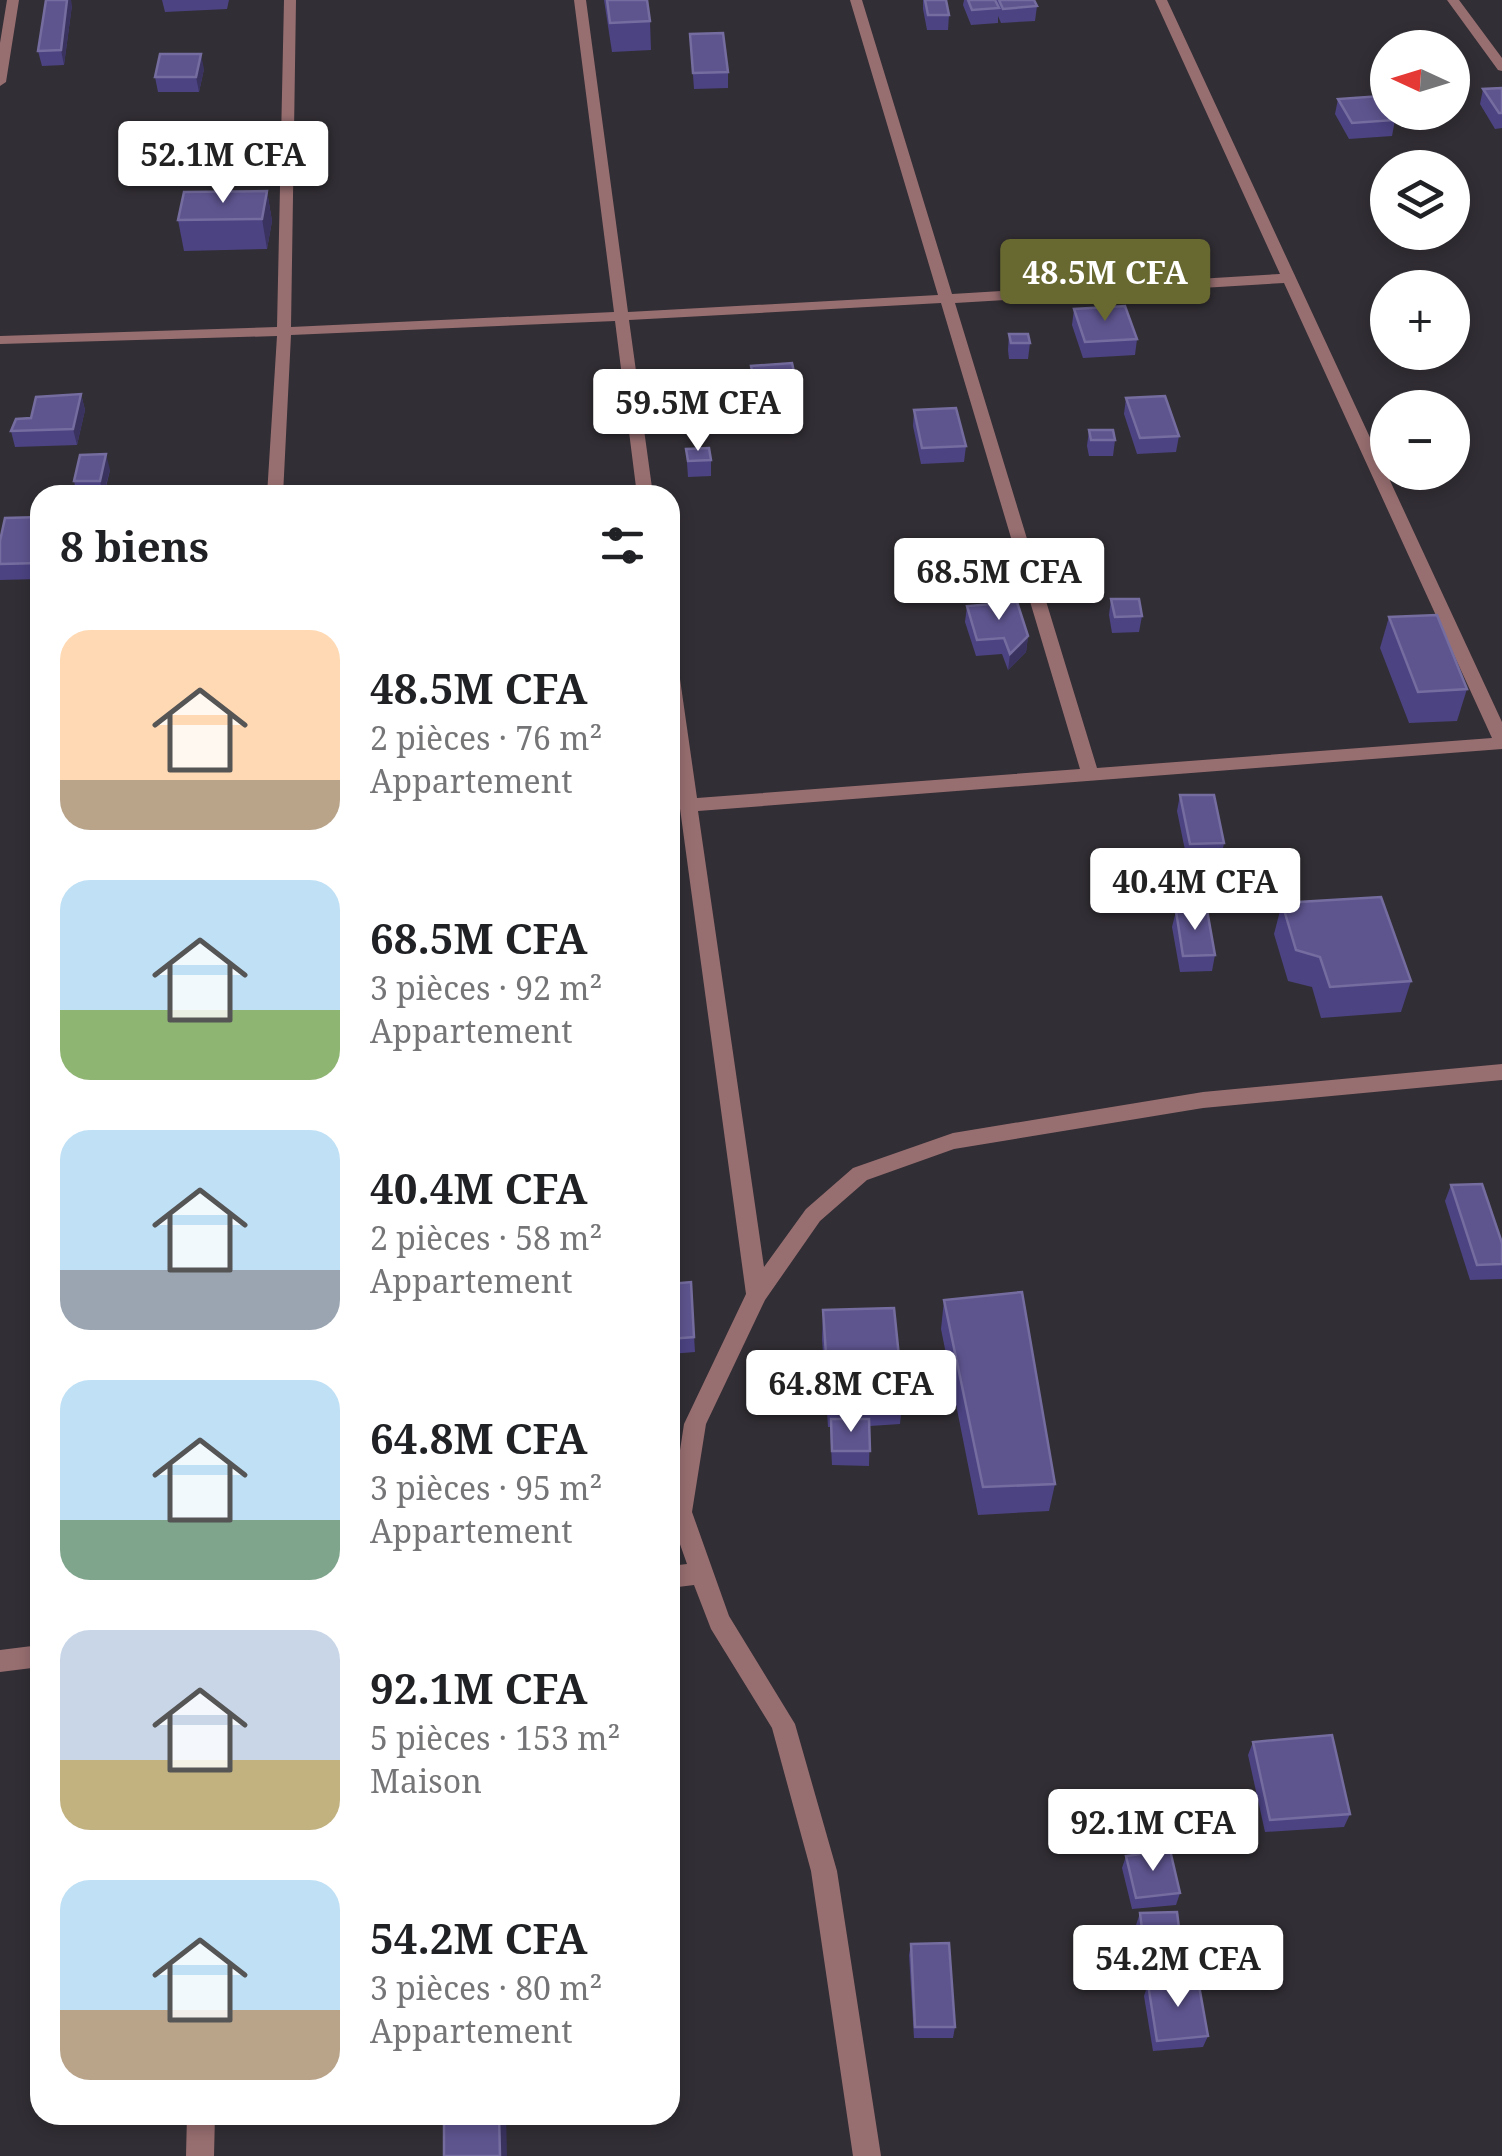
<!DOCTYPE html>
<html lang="fr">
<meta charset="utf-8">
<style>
body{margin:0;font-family:"Noto Serif",serif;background:#f6f6f6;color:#202124;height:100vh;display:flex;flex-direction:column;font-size:38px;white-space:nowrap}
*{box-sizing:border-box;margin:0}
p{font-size:32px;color:#757577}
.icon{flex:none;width:55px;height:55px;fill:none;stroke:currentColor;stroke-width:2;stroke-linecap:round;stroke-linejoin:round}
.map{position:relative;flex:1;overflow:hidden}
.drawer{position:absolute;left:30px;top:485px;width:650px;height:1640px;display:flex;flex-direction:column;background:#fff;border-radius:30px;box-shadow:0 5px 15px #0003}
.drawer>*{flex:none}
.needle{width:65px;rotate:274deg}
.tools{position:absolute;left:1370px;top:30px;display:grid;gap:20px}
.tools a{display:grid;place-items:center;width:100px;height:100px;border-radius:50%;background:#fff;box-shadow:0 5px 15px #0003;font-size:50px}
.price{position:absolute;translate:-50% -85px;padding:0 22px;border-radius:10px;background:#fff;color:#222;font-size:32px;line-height:65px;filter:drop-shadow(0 2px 5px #0008)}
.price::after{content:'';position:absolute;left:50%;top:60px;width:30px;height:22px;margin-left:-15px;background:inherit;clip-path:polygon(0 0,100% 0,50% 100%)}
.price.on{background:#686831;color:#fff}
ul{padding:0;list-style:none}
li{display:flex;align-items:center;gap:30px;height:250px;padding:0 30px}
li span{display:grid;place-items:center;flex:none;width:280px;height:200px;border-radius:30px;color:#555}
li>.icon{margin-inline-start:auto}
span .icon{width:120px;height:120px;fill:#fffc;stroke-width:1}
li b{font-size:42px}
h2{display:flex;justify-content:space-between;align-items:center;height:120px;padding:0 30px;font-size:42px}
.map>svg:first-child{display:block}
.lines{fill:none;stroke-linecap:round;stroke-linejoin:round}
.street{fill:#986f71;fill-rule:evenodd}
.wall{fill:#4c4383}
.shaded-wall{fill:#3a335f}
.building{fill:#5e558f;stroke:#756d9f;stroke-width:2.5}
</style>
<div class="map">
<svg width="1502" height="2156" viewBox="0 0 1502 2156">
<rect width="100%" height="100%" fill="#322e35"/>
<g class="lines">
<path class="street" d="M7,0H19L6,82L0,86V43Z
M284,0H296L291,327L614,312L574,0H586L628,312L938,295L850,0H862L952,294L1280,274L1155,0H1167L1502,722V749L698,811L764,1267L806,1209L853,1168L953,1133L1203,1092L1502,1064V1080L1203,1108L954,1149L867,1180L820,1221L765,1300L706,1424L692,1512L729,1616L795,1724L837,1871L881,2156H853L811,1871L772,1728L711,1629L694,1585L670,1588V1566L687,1564L670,1516L684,1424L746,1294L670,735V666L679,672L697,798L1080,769L941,303L629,320L653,495H637L615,321L291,335L283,495H267L277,336L0,344V336L277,327ZM1284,283L1492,738L1097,768L955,303Z
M1447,0H1459L1502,58V71L1498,70Z
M40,1645V1667L0,1672V1650Z
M187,2115H215L214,2156H186Z"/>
</g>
<path class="wall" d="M162,0H229L227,9L165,12Z
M604,0H647L650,21L651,50L612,52Z
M923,0H946L949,15L948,30H927L923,9Z
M964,0H1034L1037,6L1035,21L1001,23L998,16V23L971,25L963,5Z
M72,5L64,65L42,66L38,51Z
M690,34L728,72V88L694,89Z
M204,69L199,92H158L155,77Z
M1502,88V128L1495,129L1480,104L1483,89Z
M1338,99L1395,120L1392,136L1349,139L1335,114Z
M267,191L272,221L267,249L184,251L178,220Z
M1074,309L1137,339L1135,355L1083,358L1072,325Z
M1009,334L1030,343L1028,359H1009L1008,350Z
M751,366L800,398V414L758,417L751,381Z
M81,394L85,410L77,445L15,447L11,431L31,418Z
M1126,398L1179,436L1176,452L1137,454L1124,414Z
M914,410L966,446L964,462L921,464L913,426Z
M1089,430L1115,440L1113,456H1089L1087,446Z
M686,449L711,460V476L688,477Z
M110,470L104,495H77L74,481Z
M40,517V579L0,580V541Z
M1111,599L1142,616L1139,632L1112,633L1109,615Z
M967,606L1028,636L1026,652L1008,670L1002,654L976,656L965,622Z
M1389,617L1467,689L1457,721L1409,723L1380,648Z
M1180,795L1224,843L1221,859L1187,860L1177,811Z
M1282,903L1411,981L1401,1012L1321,1018L1312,987L1288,981L1274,934Z
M1176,911L1215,955L1212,971L1180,972L1172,927Z
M1451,1185L1502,1243V1279L1470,1280L1445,1201Z
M691,1282L695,1352L670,1354V1284Z
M944,1300L1055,1484L1049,1511L978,1515L941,1329Z
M823,1310L903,1396L900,1424L870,1426L869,1466L832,1465L830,1427H828L822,1339Z
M1253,1742L1350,1814L1344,1827L1265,1832L1248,1755Z
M1126,1856L1180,1893L1176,1905L1132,1909L1122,1868Z
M1140,1913L1183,1960L1179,1972L1142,1973L1136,1925Z
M911,1944L955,2027L953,2038H914L909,1955Z
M1148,1984L1208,2036L1203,2047L1153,2051L1144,1996Z"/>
<path class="shaded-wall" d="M67,0H71L72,5L64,65L61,50Z
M201,54L204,69L199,92L196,77Z
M267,191L272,221L267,249L262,219Z
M81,394L85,410L77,445L73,429Z
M106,454L110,470L103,495L100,481Z
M1028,636L1026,652L1008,670L1010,654Z
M499,2115H506L507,2156H500Z"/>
<path class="building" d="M46,0H67L61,50L38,51Z
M607,0H647L650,21L610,23Z
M925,0H946L949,15H928Z
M968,0H995L999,8L972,10Z
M999,0H1034L1037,6L1003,9Z
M723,33L728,72L693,73L690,34Z
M160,54H201L196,77H155Z
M1502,88V113H1499L1483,89Z
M1381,96L1388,108V112H1390L1395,120L1352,123L1338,99Z
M267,191L262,219L178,220L184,192Z
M1125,306L1137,339L1085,342L1074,309Z
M1009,334H1028L1030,343H1011Z
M792,363L800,398L758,401L751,366Z
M81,394L73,429L11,431L16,419L31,418L36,397Z
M1165,396L1179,436L1140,438L1126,398Z
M956,408L966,446L922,448L914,410Z
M1089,430H1113L1115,440H1091Z
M709,448L711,460L688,461L686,449Z
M106,454L100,481H74L80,455Z
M40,517V563L0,564V541L5,518Z
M1111,599H1139L1142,616L1115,617Z
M1017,602L1028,636L1010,654L1004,638L977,640L967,606Z
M1437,615L1467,689L1418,692L1389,617Z
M1180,795H1214L1224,843L1190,844Z
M1381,897L1411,981L1330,987L1320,957L1296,950L1282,903Z
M1207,910L1215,955L1183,956L1176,911Z
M1482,1184L1502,1243V1264L1477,1265L1451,1185Z
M691,1282L694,1337L670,1339V1284Z
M1022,1292L1055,1484L983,1487L944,1300Z
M894,1308L903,1396L829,1399L823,1310Z
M831,1419H869L870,1451H832Z
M1332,1735L1350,1814L1270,1820L1253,1742Z
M1170,1850L1180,1893L1136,1898L1126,1856Z
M1177,1912L1183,1960L1146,1962L1140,1913Z
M949,1943L955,2027H915L911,1944Z
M1198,1980L1208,2036L1157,2041L1148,1984Z
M444,2115H499L500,2156H444Z"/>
</svg>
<div class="tools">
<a><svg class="needle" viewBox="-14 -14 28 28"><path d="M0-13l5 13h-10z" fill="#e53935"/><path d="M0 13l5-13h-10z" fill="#757577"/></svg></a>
<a><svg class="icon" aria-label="layers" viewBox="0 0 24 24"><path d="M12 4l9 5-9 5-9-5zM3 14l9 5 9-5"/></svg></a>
<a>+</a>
<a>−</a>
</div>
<b class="price" style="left:223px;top:206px">52.1M CFA</b>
<b class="price on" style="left:1105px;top:324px">48.5M CFA</b>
<b class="price" style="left:698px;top:454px">59.5M CFA</b>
<b class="price" style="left:999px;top:623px">68.5M CFA</b>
<b class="price" style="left:1195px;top:933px">40.4M CFA</b>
<b class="price" style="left:851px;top:1435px">64.8M CFA</b>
<b class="price" style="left:1153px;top:1874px">92.1M CFA</b>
<b class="price" style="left:1178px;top:2010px">54.2M CFA</b>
<section class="drawer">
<h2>8 biens<svg class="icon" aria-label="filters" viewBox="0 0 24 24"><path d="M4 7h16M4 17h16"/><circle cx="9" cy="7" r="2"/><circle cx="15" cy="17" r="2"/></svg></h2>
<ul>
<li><span style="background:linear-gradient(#ffd9b3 75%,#b9a48a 0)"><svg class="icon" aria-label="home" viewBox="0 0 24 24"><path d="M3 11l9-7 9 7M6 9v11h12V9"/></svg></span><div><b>48.5M CFA</b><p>2 pièces · 76 m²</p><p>Appartement</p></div></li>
<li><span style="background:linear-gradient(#bfe0f5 65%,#8fb573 0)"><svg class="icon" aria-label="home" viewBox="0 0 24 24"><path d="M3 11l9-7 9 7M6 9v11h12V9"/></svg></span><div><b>68.5M CFA</b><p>3 pièces · 92 m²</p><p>Appartement</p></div></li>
<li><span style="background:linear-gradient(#bfe0f5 70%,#9aa5b1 0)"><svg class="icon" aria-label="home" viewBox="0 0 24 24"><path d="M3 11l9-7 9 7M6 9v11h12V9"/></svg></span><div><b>40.4M CFA</b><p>2 pièces · 58 m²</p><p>Appartement</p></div></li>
<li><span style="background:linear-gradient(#bfe0f5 70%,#7fa58c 0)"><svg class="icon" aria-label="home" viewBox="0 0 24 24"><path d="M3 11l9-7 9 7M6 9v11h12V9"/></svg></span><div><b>64.8M CFA</b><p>3 pièces · 95 m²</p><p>Appartement</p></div></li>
<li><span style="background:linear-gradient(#c9d6e8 65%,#c2b280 0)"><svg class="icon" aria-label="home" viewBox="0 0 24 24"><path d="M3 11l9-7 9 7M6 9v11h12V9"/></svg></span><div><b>92.1M CFA</b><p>5 pièces · 153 m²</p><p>Maison</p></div></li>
<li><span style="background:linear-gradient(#bfe0f5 65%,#b9a48a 0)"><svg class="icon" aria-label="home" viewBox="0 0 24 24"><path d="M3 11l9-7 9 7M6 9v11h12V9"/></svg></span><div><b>54.2M CFA</b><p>3 pièces · 80 m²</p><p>Appartement</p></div></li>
</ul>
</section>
</div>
